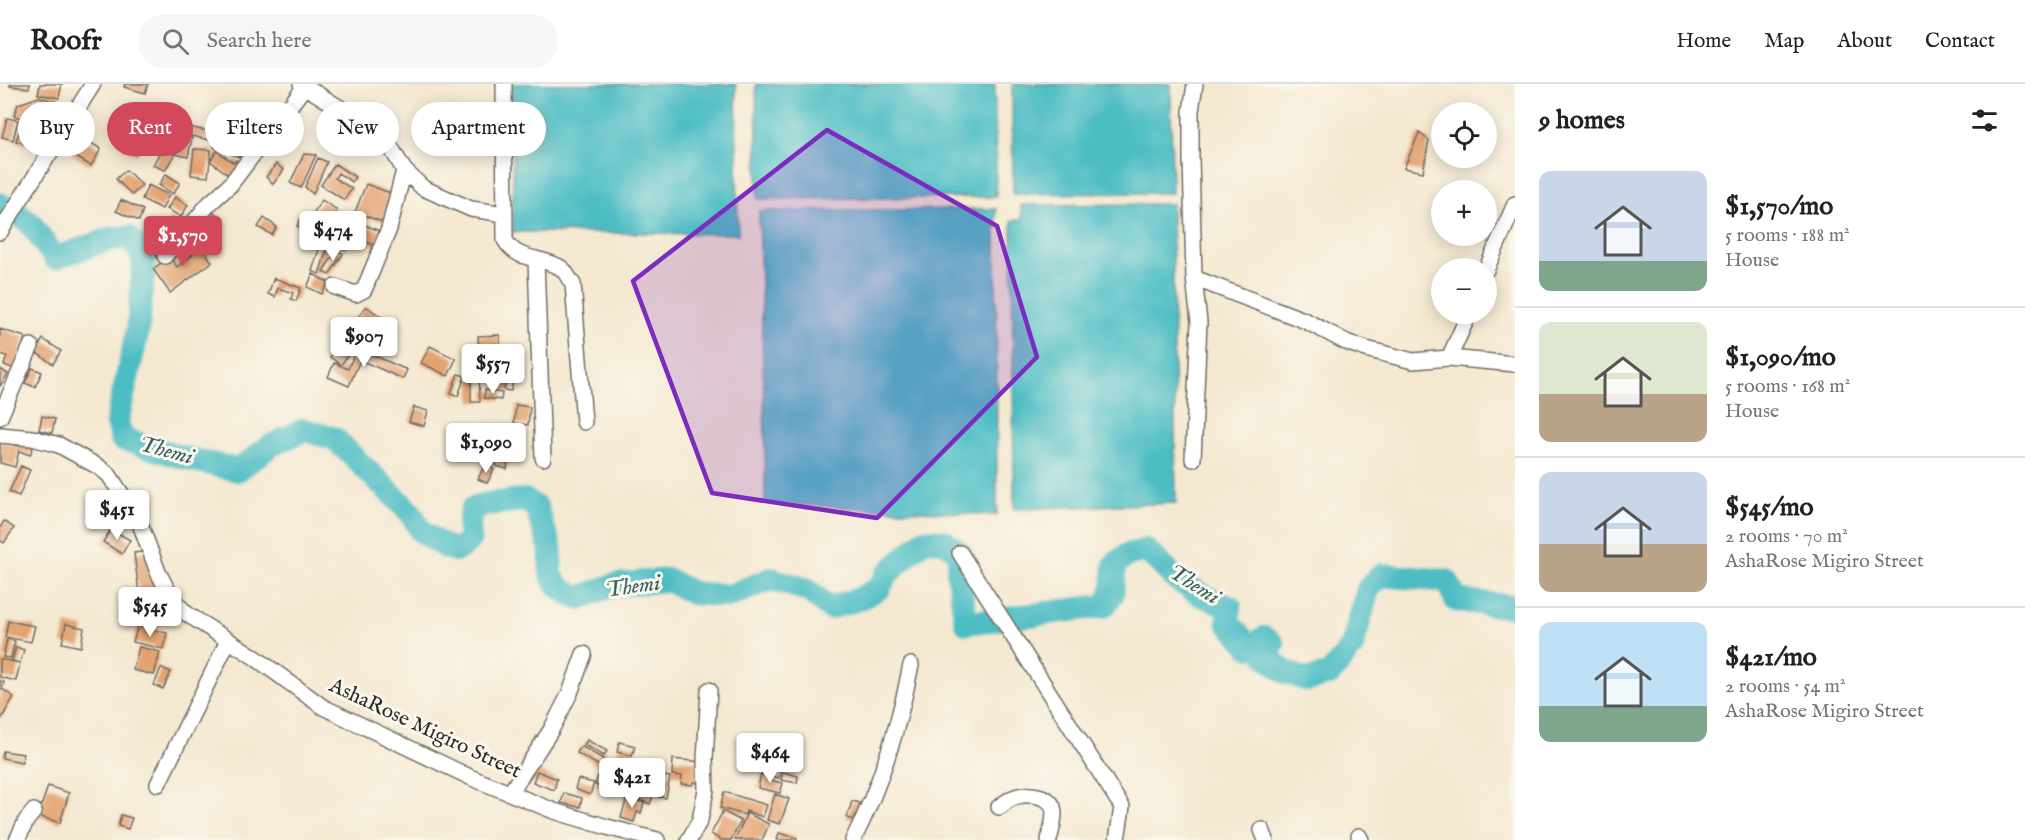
<!DOCTYPE html>
<meta charset="utf-8">
<style>
body{margin:0;font-family:"IM FELL English",serif;background:#f6f6f6;color:#222;height:100vh;display:flex;flex-direction:column;font-size:22px;white-space:nowrap}
*{box-sizing:border-box;margin:0}
p{font-size:20px;color:#767676}
.icon{flex:none;width:33px;height:33px;fill:none;stroke:currentColor;stroke-width:2;stroke-linecap:round;stroke-linejoin:round}
.map{position:relative;flex:1;overflow:hidden}
.drawer{display:flex;flex-direction:column;background:#fff;width:510px}
.drawer>*{flex:none}
.top-card{position:absolute;left:18px;top:18px;width:570px;height:54px;display:flex;gap:12px}
.tools{position:absolute;left:1431px;top:18px;display:grid;gap:12px}
.tools a{display:grid;place-items:center;width:66px;height:66px;border-radius:50%;background:#fff;box-shadow:0 3px 15px #0003;font-size:30px}
.price{position:absolute;translate:-50% -51px;padding:0 14px;border-radius:6px;background:#fff;color:#222;font-size:20px;line-height:39px;filter:drop-shadow(0 2px 3px #0008)}
.price::after{content:'';position:absolute;left:50%;top:36px;width:18px;height:14px;margin-left:-9px;background:inherit;clip-path:polygon(0 0,100% 0,50% 100%)}
.price.selected{background:#d1495b;color:#fff}
ul{padding:0;list-style:none}
li{display:flex;align-items:center;gap:18px;height:150px;padding:0 24px}
li+li{border-top:2px solid #e0e0e0}
li span{display:grid;place-items:center;flex:none;width:168px;height:120px;border-radius:12px;color:#555}
li>.icon{margin-inline-start:auto}
span .icon{width:72px;height:72px;fill:#fffc;stroke-width:1}
li b{font-size:26px}
h2{display:flex;justify-content:space-between;align-items:center;height:72px;padding:0 24px;font-size:26px}
.chip{padding:0 21px;border-radius:27px;background:#fff;box-shadow:0 3px 15px #0003;font-size:21px;line-height:54px}
.chip.selected{background:#d1495b;color:#fff}
header{display:flex;align-items:center;gap:36px;box-sizing:border-box;height:84px;padding:0 30px;background:#fff;border-bottom:2px solid #e0e0e0}
header strong{font-size:28px}
nav{display:flex;gap:33px;margin-inline-start:auto;font-size:21px}
.search{width:420px;height:54px;background:#f6f6f6;display:flex;align-items:center;gap:15px;box-sizing:border-box;padding:0 21px;border-radius:33px;color:#767676;font-size:22px}
main{display:flex;flex:1;min-height:0}
.map>svg:first-child{display:block}
.water{fill:#4ebdc4;stroke:#3c7478;stroke-width:1.5}
.lines{fill:none;stroke-linecap:round;stroke-linejoin:round}
.river{stroke:#4ebdc4;stroke-width:24}
.building{fill:#e3a371}
.street-casing{stroke:#716d65;stroke-width:18}
.street{stroke:#fff;stroke-width:15}
.marked{fill:#7b2cbf;fill-opacity:0.2;stroke:#7b2cbf;stroke-width:4.5;stroke-linejoin:round}
.labels{text-anchor:middle;dominant-baseline:central;stroke-width:6;stroke-linejoin:round;paint-order:stroke}
.street-label{font-size:21px;fill:#2b2b2b;stroke:#fbf7ec}
.water-label{font-size:22px;font-style:italic;fill:#375e61;stroke:#fbf7ec}
</style>
<header>
<strong>Roofr</strong>
<div class="search"><svg class="icon" aria-label="search" viewBox="0 0 24 24"><circle cx="10" cy="10" r="6"/><path d="M15 15l6 6"/></svg>Search here</div>
<nav><a>Home</a><a>Map</a><a>About</a><a>Contact</a></nav>
</header>
<main>
<div class="map">
<svg width="1515" height="756" viewBox="0 0 1515 756">
<rect width="100%" height="100%" fill="#fbf7ec"/>
<filter id="ink" filterUnits="userSpaceOnUse"><feTurbulence type="fractalNoise" baseFrequency=".0167" numOctaves="2"/><feDisplacementMap in="SourceGraphic" scale="12" xChannelSelector="R" yChannelSelector="G"/><feConvolveMatrix kernelMatrix="1 2 1 2 8 2 1 2 1" color-interpolation-filters="sRGB"/></filter>
<filter id="wash" filterUnits="userSpaceOnUse"><feTurbulence type="fractalNoise" baseFrequency=".008" numOctaves="4" result="noise"/><feDisplacementMap in="SourceGraphic" scale="24" xChannelSelector="R" yChannelSelector="G"/><feGaussianBlur stdDeviation="1.35" result="paint"/><feColorMatrix in="noise" values="0 0 0 0 0 0 0 0 0 0 0 0 0 0 0 0 0 1.4 0 .05"/><feComposite in="paint" operator="in"/></filter>
<g filter="url(#wash)">
<rect width="100%" height="100%" fill="#f4e8d0"/>
<path class="water" d="M512,0H736L738,150L513,148Z
M756,0H995L996,113L758,115Z
M1012,0H1171L1172,109L1013,110Z
M1172,120L1176,419L1014,425L1012,136H1022L1021,121Z
M996,125L997,431L765,419V357L759,127Z"/>
<g class="lines">
<path class="river" d="M0,120L20,131L31,140L55,174L110,155L128,153L139,165L144,178L138,245L117,338L122,355L185,374L238,386L270,362L304,346L335,355L410,428L422,448L442,461L455,466L464,462L470,454L469,440L472,425L488,420L525,416L537,424C540,437 545,448 549,460C553,471 549,480 551,489C554,503 567,509 579,514L614,501L668,496L692,509L729,512L771,495L808,506L829,524L859,515L879,504L888,489L924,456L944,457L960,469L958,488L966,539L1104,522L1112,511L1115,480L1127,471L1146,466L1177,496L1201,511L1230,523L1228,538L1250,563L1264,554L1273,560L1267,573L1285,588L1308,596L1330,590L1352,563L1368,505L1381,491L1447,497L1456,516L1515,523"/>
</g>
<g id="blocks">
<path class="building" d="M10,0H30L29,4L10,2Z
M40,0H62L59,14L38,10Z
M125,0H148L145,9L124,3Z
M39,13L63,20L56,44L14,32L18,20Z
M232,22L256,27L250,50L227,44Z
M7,34L18,36L13,56L2,53Z
M23,37L48,45L41,65L16,57Z
M156,42L174,47L170,61L152,56Z
M189,43L216,49L214,57L187,51Z
M129,47L145,56L136,71L121,63Z
M220,48L246,57L239,73L214,63Z
M1419,49L1429,56L1423,88L1404,84Z
M180,51L192,54L188,73L175,70Z
M81,53L101,65L91,82L71,70Z
M194,65L211,66L210,77L217,67L234,79L236,76L244,81L234,95L210,77L208,93L191,91Z
M161,66L175,70L165,86L153,81Z
M304,70L316,71L301,104L290,99Z
M318,74L327,78L313,110L305,103Z
M276,80L284,86L273,100L266,93Z
M335,80L355,93L352,98L338,89L335,94L352,105L344,116L321,101Z
M126,86L142,101L132,111L116,95Z
M166,90L180,99L173,110L159,101Z
M366,100L396,111L385,139L355,128Z
M148,101L169,111L162,125L142,115Z
M175,113L188,121L181,133L167,125Z
M121,116L143,126L139,137L116,127Z
M322,116L337,126L328,141L312,131Z
M209,127L218,131L210,149L201,144Z
M302,133L313,139L307,148L297,142Z
M172,134L178,147L156,170L147,159Z
M264,134L277,143L272,151L258,143Z
M355,137L382,148L376,162L350,151Z
M325,147L332,150L319,190L312,187Z
M337,148L351,152L346,165L333,161Z
M194,152L212,178L170,209L153,185L170,173L177,183L193,170L185,159Z
M337,166L343,170L329,191L323,187Z
M313,190L328,198L322,210L307,203Z
M274,194L301,204L296,217L291,215L293,209L278,204L275,213L268,210Z
M366,222L384,235L377,244L370,239L341,281L330,273Z
M0,245L25,253L15,285L4,281L7,272L0,270Z
M500,251V270H479L478,252Z
M43,255L61,267L53,280L35,268Z
M430,262L456,275L448,292L421,279Z
M357,264L407,286L403,295L360,276L349,302L328,293L334,279L348,285Z
M478,273L522,276L521,287L478,285Z
M32,284L42,288L35,303L25,299Z
M0,285L8,290L0,302Z
M458,290L465,292L458,312L451,309Z
M471,290H479L480,318H471Z
M507,290L514,292L511,307L504,306Z
M485,306L502,309L501,316L484,314Z
M516,321L530,323L528,341L514,339Z
M414,323L428,327L424,342L409,338Z
M42,332L55,335L52,349L39,346Z
M496,343L510,346L506,371L492,369Z
M513,348L524,350L520,373L509,372Z
M25,349L36,353L30,371L19,367L15,383L0,379V358L20,362Z
M498,374L508,376L507,385L496,382Z
M485,380L494,385L487,399L478,395Z
M21,382L30,386L19,412L9,408Z
M4,437L14,444L4,459L0,456V444Z
M111,445L130,456L122,470L103,458Z
M151,467L157,507L139,509L134,469Z
M8,537L35,542L31,558L5,553Z
M66,540L84,544L81,563L62,559Z
M138,542L167,549L163,565L133,558Z
M7,555L15,557L11,574L3,573Z
M16,563L24,566L20,579L12,577Z
M139,563L160,568L154,591L133,586Z
M0,575L20,579L16,597L0,593Z
M161,584L171,588L163,605L154,601Z
M0,597L4,598L2,605L14,613L0,637Z
M587,656L607,667L604,672L584,661Z
M619,658L635,662L632,672L617,668Z
M581,662L603,675L599,682L577,669Z
M3,667L23,670L22,678L2,674Z
M673,675L701,678L698,699L693,698V701L681,700L682,692L672,691Z
M617,680L625,682L621,697L614,695Z
M773,683L781,685L779,694L771,692Z
M537,687L557,695L554,706L533,698Z
M783,688L798,692L797,699L781,696Z
M637,690L647,692L646,700L653,703L651,710L653,712L650,720L630,712Z
M761,690L769,691L768,696L783,699L780,709L758,704Z
M598,692L615,698L612,707L595,701Z
M663,692L670,693L666,714L659,713Z
M578,695L594,699L590,711L575,705Z
M48,702L69,709L60,739L38,732Z
M724,708L767,721L763,733L746,727L745,731L720,724Z
M564,709L582,714L580,723L561,719Z
M775,710L789,715L780,740L767,736Z
M627,713L644,719L641,729L637,728L634,738L621,734Z
M852,717L860,719L855,736L847,734Z
M723,727L741,737L731,756H721L711,750Z
M747,729L769,740L762,756H735Z
M121,731L132,734L128,745L118,742Z
M779,749L797,754L796,756H777Z"/>
</g>
</g>
<g filter="url(#ink)">
<use href="#blocks" fill-opacity="0" stroke="#716d65" stroke-width="1.5"/>
<g class="lines">
<defs>
<path id="street" d="M301,0L379,48L393,67L404,86L423,104L471,125L504,130
M504,0L505,156C517,178 542,172 561,184C566,187 569,196 573,200L584,338
M0,148L93,0
M165,172L209,120L230,101L305,2
M536,176L543,374
M1486,186L1515,120
M1194,194L1306,237L1346,258L1366,265L1413,277L1449,274L1515,280
M335,203L356,210L364,206L389,145L404,86
M1449,274L1469,230
M0,333L31,262
M0,351L32,354L59,361L99,383L109,391L139,437L158,488L172,515L187,530L253,572L323,623L472,694L554,727L607,743L657,756
M1193,375L1199,238L1194,194L1191,74V27L1195,0
M960,469L1122,723L1117,756
M158,700L228,557
M510,709L551,646L570,609L584,570
M999,723C1004,720 1009,715 1015,713C1026,709 1048,710 1053,723C1056,732 1051,747 1049,756
M1262,746L1266,756
M1359,752L1361,756
M17,756L26,737L34,727
M689,756L700,736L706,706L705,675L709,606
M853,756C881,701 899,642 911,581"/>
</defs>
<use href="#street" class="street-casing"/>
<use href="#street" class="street"/>
</g>
</g>
<path class="marked" d="M827,46L997,142L1037,273L877,434L712,409L633,197Z"/>
<g class="labels">
<g class="street-label">
<text transform="translate(425 645) rotate(25)">AshaRose Migiro Street</text>
</g>
<g class="water-label">
<text transform="translate(166 367) rotate(15)">Themi</text>
<text transform="translate(1194 501) rotate(32)">Themi</text>
<text transform="translate(633 503) rotate(-8)">Themi</text>
</g>
</g>
</svg>
<div class="tools">
<a><svg class="icon" aria-label="locate" viewBox="0 0 24 24"><circle cx="12" cy="12" r="6"/><path d="M12 2v4M12 18v4M2 12h4M18 12h4"/></svg></a>
<a>+</a>
<a>−</a>
</div>
<b class="price" style="left:333px;top:178px">$474</b>
<b class="price selected" style="left:183px;top:183px">$1,570</b>
<b class="price" style="left:364px;top:284px">$907</b>
<b class="price" style="left:493px;top:311px">$557</b>
<b class="price" style="left:486px;top:390px">$1,090</b>
<b class="price" style="left:117px;top:457px">$451</b>
<b class="price" style="left:150px;top:554px">$545</b>
<b class="price" style="left:770px;top:700px">$464</b>
<b class="price" style="left:632px;top:725px">$421</b>
<div class="top-card">
<a class="chip">Buy</a>
<a class="chip selected">Rent</a>
<a class="chip">Filters</a>
<a class="chip">New</a>
<a class="chip">Apartment</a>
</div>
</div>
<section class="drawer">
<h2>9 homes<svg class="icon" aria-label="filters" viewBox="0 0 24 24"><path d="M4 7h16M4 17h16"/><circle cx="9" cy="7" r="2"/><circle cx="15" cy="17" r="2"/></svg></h2>
<ul>
<li><span style="background:linear-gradient(#c9d6e8 75%,#7fa58c 0)"><svg class="icon" aria-label="home" viewBox="0 0 24 24"><path d="M3 11l9-7 9 7M6 9v11h12V9"/></svg></span><div><b>$1,570/mo</b><p>5 rooms · 188 m²</p><p>House</p></div></li>
<li><span style="background:linear-gradient(#dfe7d0 60%,#b9a48a 0)"><svg class="icon" aria-label="home" viewBox="0 0 24 24"><path d="M3 11l9-7 9 7M6 9v11h12V9"/></svg></span><div><b>$1,090/mo</b><p>5 rooms · 168 m²</p><p>House</p></div></li>
<li><span style="background:linear-gradient(#c9d6e8 60%,#b9a48a 0)"><svg class="icon" aria-label="home" viewBox="0 0 24 24"><path d="M3 11l9-7 9 7M6 9v11h12V9"/></svg></span><div><b>$545/mo</b><p>2 rooms · 70 m²</p><p>AshaRose Migiro Street</p></div></li>
<li><span style="background:linear-gradient(#bfe0f5 70%,#7fa58c 0)"><svg class="icon" aria-label="home" viewBox="0 0 24 24"><path d="M3 11l9-7 9 7M6 9v11h12V9"/></svg></span><div><b>$421/mo</b><p>2 rooms · 54 m²</p><p>AshaRose Migiro Street</p></div></li>
</ul>
</section>
</main>
